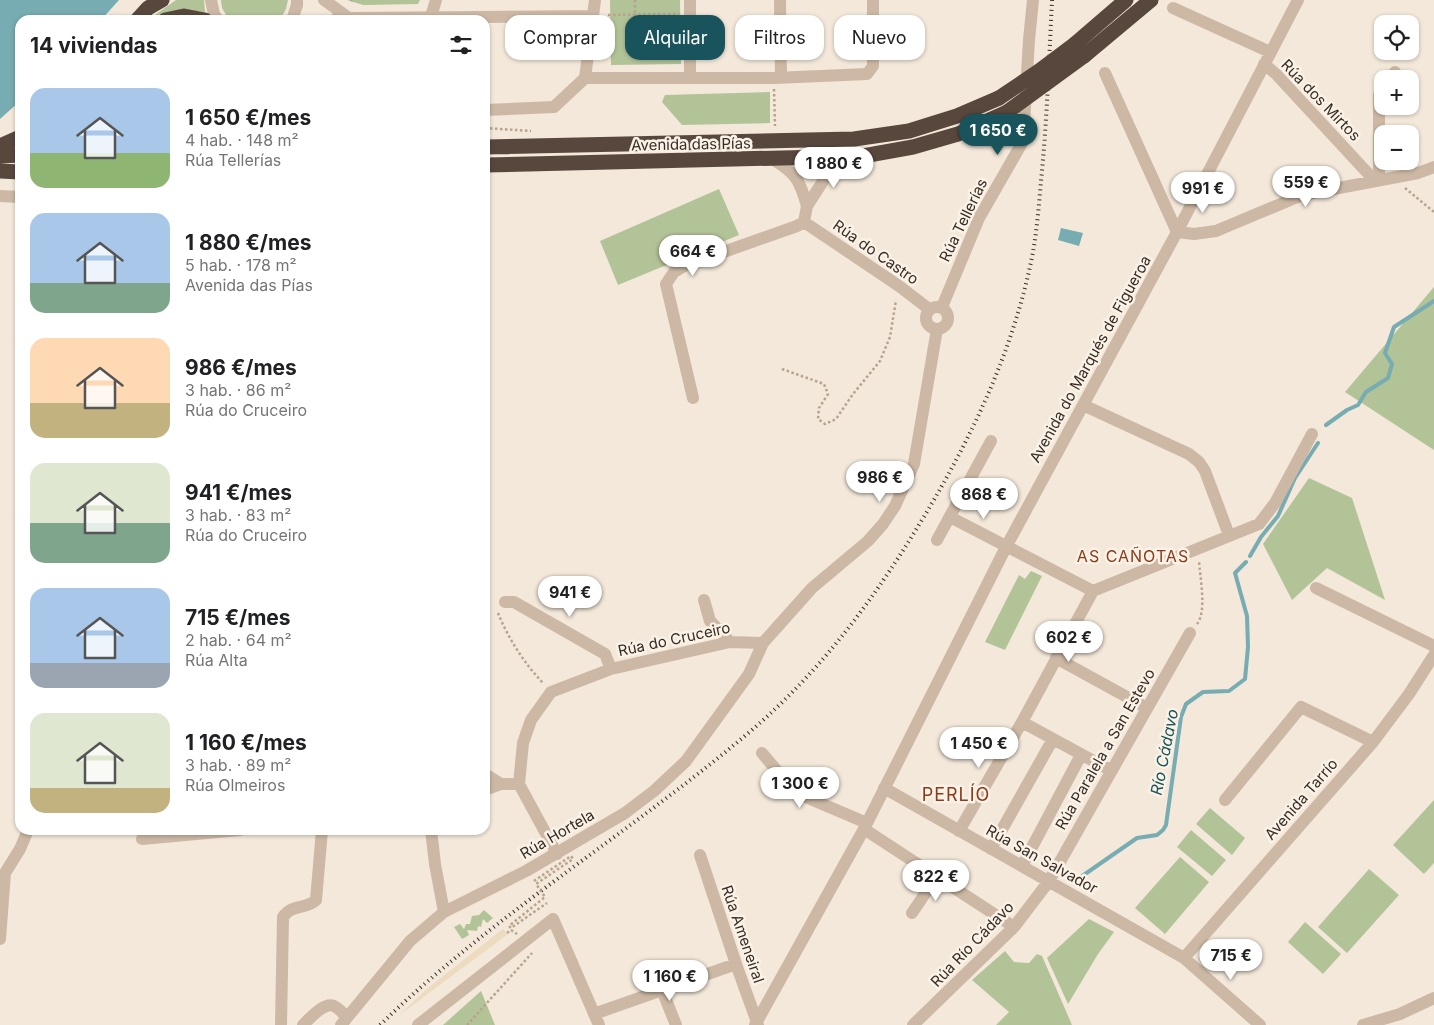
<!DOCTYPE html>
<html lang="es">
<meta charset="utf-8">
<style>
body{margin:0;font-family:Inter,sans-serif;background:#f6f6f6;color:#202124;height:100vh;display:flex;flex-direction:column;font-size:19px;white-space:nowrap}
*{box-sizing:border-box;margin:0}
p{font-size:16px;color:#757577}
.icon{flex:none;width:28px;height:28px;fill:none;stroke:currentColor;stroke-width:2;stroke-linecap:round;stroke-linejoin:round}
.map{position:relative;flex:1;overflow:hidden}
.side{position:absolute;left:15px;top:15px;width:475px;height:820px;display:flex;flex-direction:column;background:#fff;border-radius:15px;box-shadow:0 1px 4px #0004}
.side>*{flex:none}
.hud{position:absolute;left:505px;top:15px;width:475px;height:45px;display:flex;gap:10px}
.tools{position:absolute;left:1374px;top:15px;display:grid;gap:10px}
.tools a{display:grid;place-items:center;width:45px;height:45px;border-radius:10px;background:#fff;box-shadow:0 1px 4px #0004;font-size:25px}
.price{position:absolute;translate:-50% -42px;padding:0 11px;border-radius:18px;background:#fff;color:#222;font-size:16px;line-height:32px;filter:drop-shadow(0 1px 2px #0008)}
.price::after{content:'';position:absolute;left:50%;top:30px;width:15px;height:11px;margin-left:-8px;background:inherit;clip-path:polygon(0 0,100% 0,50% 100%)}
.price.current{background:#19535b;color:#fff}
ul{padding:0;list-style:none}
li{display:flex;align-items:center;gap:15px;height:125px;padding:0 15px}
li span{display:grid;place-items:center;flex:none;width:140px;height:100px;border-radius:15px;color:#555}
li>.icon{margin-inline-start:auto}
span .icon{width:60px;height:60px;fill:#fffc;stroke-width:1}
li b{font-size:21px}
h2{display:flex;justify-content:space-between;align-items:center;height:60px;padding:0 15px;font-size:21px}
.pill{padding:0 18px;border-radius:15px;background:#fff;box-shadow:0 1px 4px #0004;font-size:18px;line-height:45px}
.pill.current{background:#19535b;color:#fff}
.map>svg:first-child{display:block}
.green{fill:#b2c398}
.plaza{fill:#ecdbbf}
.water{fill:#76acb2}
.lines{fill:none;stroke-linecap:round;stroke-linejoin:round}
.stream{stroke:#76acb2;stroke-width:4}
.path{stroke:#b8a28e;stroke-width:2.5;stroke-dasharray:2.5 2.5;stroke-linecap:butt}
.minor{stroke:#ccb8a4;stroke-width:12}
.highway{stroke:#58473d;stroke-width:15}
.rail{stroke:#372c26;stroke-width:4;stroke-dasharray:1 4;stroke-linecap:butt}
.path-bridge{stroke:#b8a28e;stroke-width:2.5;stroke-dasharray:2.5 2.5;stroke-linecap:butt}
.highway-bridge{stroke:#58473d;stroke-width:15}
.labels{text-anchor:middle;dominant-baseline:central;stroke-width:5;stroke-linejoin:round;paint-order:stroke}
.street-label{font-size:15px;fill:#372c26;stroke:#faf2e6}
.neighbourhood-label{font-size:16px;letter-spacing:1px;fill:#8b3b1a;stroke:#faf2e6}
.water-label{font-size:16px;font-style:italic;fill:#19535b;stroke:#faf2e6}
.quarter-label{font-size:18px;letter-spacing:1px;fill:#8b3b1a;stroke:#faf2e6}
</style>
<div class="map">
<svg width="1434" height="1025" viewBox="0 0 1434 1025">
<rect width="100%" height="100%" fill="#f3e8d9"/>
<path class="green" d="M176,0H204L205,12C197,11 187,10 179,11C168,12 158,20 148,20Z
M221,0H288L286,9L280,20H229L222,8Z
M347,0H420L418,4L363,5Z
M610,0H680L681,64L611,65Z
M770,92V123L682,125L662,102L665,95Z
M719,189L739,235L618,285L600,241Z
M1434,287V450L1345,392Z
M1309,478L1352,498L1385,600L1327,568L1292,600L1263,544Z
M1031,571L1042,576L1005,650L985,642L1019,575L1025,579Z
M1434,800V863L1424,874L1393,845Z
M1210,808L1245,838L1232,855L1196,824Z
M1191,830L1226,860L1212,876L1177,847Z
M1180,857L1209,882L1165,934L1135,908Z
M1369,869L1399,895L1347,953L1318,927Z
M484,910L493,918L487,923L483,919L481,927L478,926L477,931L467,930L469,935L462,939L454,927L460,924L464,929L466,924H470L472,916L479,915Z
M1089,919L1114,932L1098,954L1068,1004L1047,958Z
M1305,922L1341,954L1323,974L1288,942Z
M1005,951L1014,962L1029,963L1037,954L1042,956L1072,1025H996L1009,1012L972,980Z
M481,991L495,1025H443Z"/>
<path class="plaza" d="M503,929L508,934L398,1016L428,988Z"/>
<path class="water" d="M0,0H119L101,20H20V101L0,119Z
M1061,228L1083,233L1079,246L1058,240Z"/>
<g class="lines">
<path class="stream" d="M1326,425L1347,410L1358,405L1366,392L1388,378L1392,364L1385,353L1394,327L1434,301
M1250,556L1261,537L1278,516L1295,478L1318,443
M1075,881L1137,838L1157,835L1163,830L1166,825L1181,717L1186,704L1203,692L1229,691L1245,679L1248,647L1247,616L1235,573L1246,562"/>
<path class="path" d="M635,0V15
M351,1L352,0
M608,15L679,14
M774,89L775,126
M485,128L531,131
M1405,188L1434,212
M782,369L824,384L828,394L819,408L818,419L825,424L836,419L853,394L880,361L890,337L896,300
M498,613C508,638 524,663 543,683
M1197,624C1207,612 1200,577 1199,561
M507,933L511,930L517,934
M467,1025L532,953"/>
<path class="minor" d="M211,0L214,14L218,20
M324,0L349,18
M690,0V78
M780,0L781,78
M1173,8L1270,52
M292,20L297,5V0
M334,20L349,18L593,16
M430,20L436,0
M1264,64L1276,74L1375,181
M1105,73L1177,232
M585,78H774L867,74L873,66V0
M585,78L595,0
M1390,79L1395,72
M485,110L554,107L585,78
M774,160C796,173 800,181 807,206
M1379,180V95L1382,90
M0,196L20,197
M804,222L899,286L929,309
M1177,232L1194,234L1216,231L1302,195L1418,173L1434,167
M926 318a11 11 0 1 1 22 0a11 11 0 1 1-22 0Z
M942,307L979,218L1022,143L1024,124L1029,40L1033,0
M693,398L666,284L674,272L684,266L797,226L804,222L807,206L838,158
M1083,405L1189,454L1199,462L1205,471L1229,535
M950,517L1093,591L1259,524L1275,503L1312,434
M937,540L991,441
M1316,588L1434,646
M704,600L710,621L730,642
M505,602H514L605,654L611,669
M1056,658L1147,708
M1022,722L1112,771
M762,753L789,785L808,798L867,823
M485,774L501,784
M884,788L1184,958L1260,1025
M485,790L501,784H519
M1225,800L1301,707L1373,742
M864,829L1014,927
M431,830L435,864L444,912
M959,831L1022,722L1093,591
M142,839L240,830
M991,849L1053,739
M557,854L519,784L523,743L531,720L551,692L611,669L730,642L763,643
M700,855L736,964L758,1025
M1022,866L1081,755
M912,913L937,876
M0,939L5,873L20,849L28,830
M1184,958L1373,742L1409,694L1434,655
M662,990L676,1025
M594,1014L736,964
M281,1025L283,917C293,903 306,910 316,900L322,830
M303,1025C310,1018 324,1002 334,1006C339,1008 343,1014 347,1017
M341,1025L410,941L444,912L526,871L625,813L654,791L686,761L749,674L763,643L812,588L868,541L883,524L895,506L914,464L937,329
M418,1025L553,919L599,1025
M755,1025L864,829L1006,547L1177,232L1298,0
M913,1025L1014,927L1049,881L1190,633
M1363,1025L1400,1014L1434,998"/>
<path class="highway" d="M137,20L148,8L162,0
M165,20L184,16L205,20
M1075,44L1126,0
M1084,56L1151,0
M0,146L20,137
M485,147L854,139L909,131L957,116L999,98
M0,156L20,155
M485,165L863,156L913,147L958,134L1007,112
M0,171L20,172"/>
<path class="rail" d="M380,1025C492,916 627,835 746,735C821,672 875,598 925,515C974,433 1015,346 1033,252C1037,229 1039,205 1041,181C1047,121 1049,61 1052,0"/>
<path class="path-bridge" d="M534,881L571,856L573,859L536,884L545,897L509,926L511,928L547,903"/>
<path class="highway-bridge" d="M999,98L1039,71L1075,44
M1007,112L1084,56"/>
</g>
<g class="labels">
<g class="street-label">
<text transform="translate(1321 100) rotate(46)">Rúa dos Mirtos</text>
<text transform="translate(691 144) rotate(-1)">Avenida das Pías</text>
<text transform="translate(963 220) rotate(-64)">Rúa Tellerías</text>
<text transform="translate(876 252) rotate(35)">Rúa do Castro</text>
<text transform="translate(1090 359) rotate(-61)">Avenida do Marqués de Figueroa</text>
<text transform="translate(674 639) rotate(-12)">Rúa do Cruceiro</text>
<text transform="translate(1105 749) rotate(-60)">Rúa Paralela a San Estevo</text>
<text transform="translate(1301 799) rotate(-49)">Avenida Tarrío</text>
<text transform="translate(557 834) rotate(-30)">Rúa Hortela</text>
<text transform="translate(1042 859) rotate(29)">Rúa San Salvador</text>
<text transform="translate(743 934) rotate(71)">Rúa Ameneiral</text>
<text transform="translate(972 944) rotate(-46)">Rúa Río Cádavo</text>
</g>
<g class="neighbourhood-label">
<text x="1133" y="556">AS CAÑOTAS</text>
</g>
<g class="water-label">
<text transform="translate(1164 752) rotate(-79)">Río Cádavo</text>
</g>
<g class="quarter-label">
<text x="956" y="794">PERLÍO</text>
</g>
</g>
</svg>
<div class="tools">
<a><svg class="icon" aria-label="locate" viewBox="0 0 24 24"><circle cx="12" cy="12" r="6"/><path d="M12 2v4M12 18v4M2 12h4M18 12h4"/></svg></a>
<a>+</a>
<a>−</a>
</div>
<b class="price current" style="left:998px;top:156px">1 650 €</b>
<b class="price" style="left:834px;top:189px">1 880 €</b>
<b class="price" style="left:1306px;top:208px">559 €</b>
<b class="price" style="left:1203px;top:214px">991 €</b>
<b class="price" style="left:693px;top:277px">664 €</b>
<b class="price" style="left:880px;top:503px">986 €</b>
<b class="price" style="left:984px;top:520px">868 €</b>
<b class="price" style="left:570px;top:618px">941 €</b>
<b class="price" style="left:1069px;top:663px">602 €</b>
<b class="price" style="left:979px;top:769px">1 450 €</b>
<b class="price" style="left:800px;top:809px">1 300 €</b>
<b class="price" style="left:936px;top:902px">822 €</b>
<b class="price" style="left:1231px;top:981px">715 €</b>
<b class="price" style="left:670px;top:1002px">1 160 €</b>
<div class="hud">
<a class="pill">Comprar</a>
<a class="pill current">Alquilar</a>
<a class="pill">Filtros</a>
<a class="pill">Nuevo</a>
</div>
<section class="side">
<h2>14 viviendas<svg class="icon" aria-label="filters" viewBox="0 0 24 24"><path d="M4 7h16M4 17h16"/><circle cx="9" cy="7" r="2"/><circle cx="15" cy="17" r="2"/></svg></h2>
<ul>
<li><span style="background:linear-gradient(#a9c7e8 65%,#8fb573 0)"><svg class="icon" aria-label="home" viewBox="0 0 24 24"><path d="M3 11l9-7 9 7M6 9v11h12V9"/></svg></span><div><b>1 650 €/mes</b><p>4 hab. · 148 m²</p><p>Rúa Tellerías</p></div></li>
<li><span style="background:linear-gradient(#a9c7e8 70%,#7fa58c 0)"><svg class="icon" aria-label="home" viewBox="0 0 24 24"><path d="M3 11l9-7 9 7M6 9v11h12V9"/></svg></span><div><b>1 880 €/mes</b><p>5 hab. · 178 m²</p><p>Avenida das Pías</p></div></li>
<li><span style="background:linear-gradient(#ffd9b3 65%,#c2b280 0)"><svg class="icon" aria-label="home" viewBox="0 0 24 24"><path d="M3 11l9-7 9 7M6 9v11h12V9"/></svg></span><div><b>986 €/mes</b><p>3 hab. · 86 m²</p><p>Rúa do Cruceiro</p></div></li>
<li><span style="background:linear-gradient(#dfe7d0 60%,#7fa58c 0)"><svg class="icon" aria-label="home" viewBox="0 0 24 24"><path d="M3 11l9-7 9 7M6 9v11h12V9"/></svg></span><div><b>941 €/mes</b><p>3 hab. · 83 m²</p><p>Rúa do Cruceiro</p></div></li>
<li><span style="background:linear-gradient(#a9c7e8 75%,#9aa5b1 0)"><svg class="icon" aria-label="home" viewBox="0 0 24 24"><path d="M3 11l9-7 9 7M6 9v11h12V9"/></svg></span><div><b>715 €/mes</b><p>2 hab. · 64 m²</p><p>Rúa Alta</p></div></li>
<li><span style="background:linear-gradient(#dfe7d0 75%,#c2b280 0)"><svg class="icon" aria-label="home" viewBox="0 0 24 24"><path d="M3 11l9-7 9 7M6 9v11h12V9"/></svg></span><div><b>1 160 €/mes</b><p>3 hab. · 89 m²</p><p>Rúa Olmeiros</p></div></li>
</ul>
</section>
</div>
